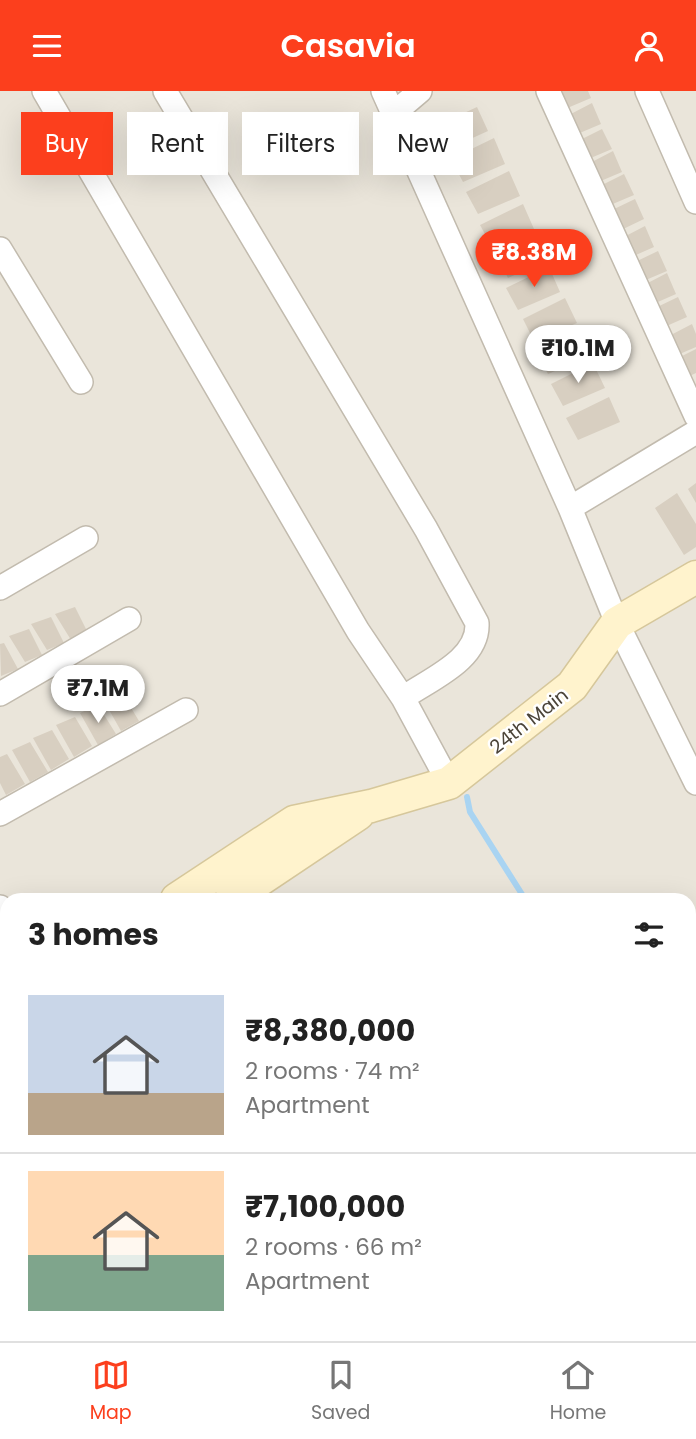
<!DOCTYPE html>
<meta charset="utf-8">
<style>
body{margin:0;font-family:Poppins,sans-serif;background:#f2f2f2;color:#222;height:100vh;display:flex;flex-direction:column;font-size:26px;white-space:nowrap}
*{box-sizing:border-box;margin:0}
p{font-size:23px;color:#767676}
.icon{flex:none;width:38px;height:38px;fill:none;stroke:currentColor;stroke-width:2;stroke-linecap:round;stroke-linejoin:round}
.map{position:relative;flex:1;overflow:hidden}
.panel{position:absolute;left:0px;top:802px;width:696px;height:450px;display:flex;flex-direction:column;background:#fff;border-radius:21px 21px 0 0;box-shadow:0 7px 28px #0002}
.panel>*{flex:none}
.hud{position:absolute;left:21px;top:21px;width:654px;height:63px;display:flex;gap:14px}
.price{position:absolute;translate:-50% -60px;padding:0 16px;border-radius:24px;background:#fff;color:#222;font-size:23px;line-height:46px;filter:drop-shadow(0 2px 4px #0008)}
.price::after{content:'';position:absolute;left:50%;top:42px;width:21px;height:16px;margin-left:-10px;background:inherit;clip-path:polygon(0 0,100% 0,50% 100%)}
.price.active{background:#fc3f1d;color:#fff}
ul{padding:0;list-style:none}
li{display:flex;align-items:center;gap:21px;height:175px;padding:0 28px}
li+li{border-top:2px solid #e0e0e0}
li span{display:grid;place-items:center;flex:none;width:196px;height:140px;border-radius:0px;color:#555}
li>.icon{margin-inline-start:auto}
span .icon{width:84px;height:84px;fill:#fffc;stroke-width:1}
li b{font-size:30px}
h2{display:flex;justify-content:space-between;align-items:center;height:84px;padding:0 28px;font-size:30px}
.chip{padding:0 24px;border-radius:0px;background:#fff;box-shadow:0 7px 28px #0002;font-size:24px;line-height:63px}
.chip.active{background:#fc3f1d;color:#fff}
header{display:flex;justify-content:space-between;align-items:center;height:91px;padding:0 28px;background:#fc3f1d;color:#fff;font-size:32px;font-weight:600}
.menu{display:flex;justify-content:space-around;align-items:center;height:98px;border-top:2px solid #e0e0e0;background:#fff;font-size:19px;color:#767676}
.menu a{display:grid;justify-items:center;gap:4px}
.menu .active{color:#fc3f1d}
.map>svg:first-child{display:block}
.residential{fill:#eae5da;fill-rule:evenodd}
.lines{fill:none;stroke-linecap:round;stroke-linejoin:round}
.stream{stroke:#a9d4f2;stroke-width:6}
.building{fill:#d8cfc1}
.street-casing{stroke:#c2bbae;stroke-width:26}
.secondary-casing{stroke:#d6c79b;stroke-width:35}
.street{stroke:#fff;stroke-width:23}
.secondary{stroke:#fff3cd;stroke-width:32}
.labels{text-anchor:middle;dominant-baseline:central;stroke-width:5;stroke-linejoin:round;paint-order:stroke}
.street-label{font-size:19px;fill:#4b4439;stroke:#fff}
</style>
<header><svg class="icon" aria-label="menu" viewBox="0 0 24 24"><path d="M4 6h16M4 12h16M4 18h16"/></svg>Casavia<svg class="icon" aria-label="person" viewBox="0 0 24 24"><circle cx="12" cy="8" r="4"/><path d="M4 21q1-7 8-7t8 7"/></svg></header>
<div class="map">
<svg width="696" height="1250" viewBox="0 0 696 1250">
<rect width="100%" height="100%" fill="#f6f3ec"/>
<path class="residential" d="M0,0H696V1250H0ZM7,808H690V1244H7Z"/>
<g class="lines">
<path class="stream" d="M467,706L470,721L525,808
M690,1125L696,1137"/>
</g>
<path class="building" d="M558,0H588L591,7L565,18Z
M592,12L601,33L575,44L567,25Z
M477,16L488,40L446,59L434,36Z
M602,38L612,58L586,69L578,50Z
M494,47L505,73L463,91L451,68Z
M613,60L622,81L596,92L588,73Z
M509,80L520,105L478,123L466,101Z
M624,83L634,104L608,115L600,95Z
M635,108L644,128L619,140L610,120Z
M523,113L534,138L492,156L480,134Z
M645,135L654,156L629,167L620,148Z
M539,143L550,168L508,187L496,164Z
M658,160L667,180L641,191L633,172Z
M549,176L560,201L518,219L506,197Z
M667,182L676,203L651,214L642,195Z
M678,206L687,226L662,237L653,218Z
M565,207L577,232L534,250L523,228Z
M692,233L696,243V256L675,265L667,246Z
M579,240L590,265L548,283L536,261Z
M696,258V282L685,287L676,268Z
M593,272L605,297L563,315L551,293Z
M609,306L620,331L578,349L566,327Z
M696,392V412L688,398Z
M677,402L696,433V456L684,464L655,417Z
M75,516L88,542L71,549L55,523Z
M51,526L64,552L47,559L31,533Z
M29,538L42,564L25,571L9,545Z
M4,552L18,578L1,585L0,553Z
M121,600L139,630L121,640L103,608Z
M98,614L116,643L98,654L80,622Z
M75,626L92,655L74,666L56,634Z
M52,639L69,668L51,679L33,647Z
M30,651L48,681L30,691L12,659Z
M7,663L25,693L6,704L0,692V666Z"/>
<g class="lines">
<defs>
<path id="street" d="M44,0L358,540L403,607L449,692
M165,0L426,438L477,532C479,569 430,588 403,607
M383,0L570,417L617,532L696,692
M548,0L696,325
M647,0L696,111
M393,23L420,0
M0,158L81,291
M570,417L696,341
M0,497L86,447
M0,603L129,528
M0,723L186,619
M0,816L7,829
M0,1083L7,1093
M109,1244L113,1250
M532,1244L535,1250
M650,1244L654,1250
M216,1250L224,1244
M441,1250L450,1244"/>
<path id="secondary" d="M177,808L294,731L371,715L449,692L572,595L617,532L696,486
M231,808L358,723
M0,926L7,921
M0,957L7,953"/>
</defs>
<use href="#street" class="street-casing"/>
<use href="#secondary" class="secondary-casing"/>
<use href="#street" class="street"/>
<use href="#secondary" class="secondary"/>
</g>
<g class="labels">
<g class="street-label">
<text transform="translate(529 630) rotate(-38)">24th Main</text>
</g>
</g>
</svg>
<b class="price active" style="left:534px;top:198px">₹8.38M</b>
<b class="price" style="left:578px;top:294px">₹10.1M</b>
<b class="price" style="left:98px;top:634px">₹7.1M</b>
<div class="hud">
<a class="chip active">Buy</a>
<a class="chip">Rent</a>
<a class="chip">Filters</a>
<a class="chip">New</a>
</div>
<section class="panel">
<h2>3 homes<svg class="icon" aria-label="filters" viewBox="0 0 24 24"><path d="M4 7h16M4 17h16"/><circle cx="9" cy="7" r="2"/><circle cx="15" cy="17" r="2"/></svg></h2>
<ul>
<li><span style="background:linear-gradient(#c9d6e8 70%,#b9a48a 0)"><svg class="icon" aria-label="home" viewBox="0 0 24 24"><path d="M3 11l9-7 9 7M6 9v11h12V9"/></svg></span><div><b>₹8,380,000</b><p>2 rooms · 74 m²</p><p>Apartment</p></div></li>
<li><span style="background:linear-gradient(#ffd9b3 60%,#7fa58c 0)"><svg class="icon" aria-label="home" viewBox="0 0 24 24"><path d="M3 11l9-7 9 7M6 9v11h12V9"/></svg></span><div><b>₹7,100,000</b><p>2 rooms · 66 m²</p><p>Apartment</p></div></li>
</ul>
</section>
</div>
<nav class="menu">
<a class="active"><svg class="icon" aria-label="map" viewBox="0 0 24 24"><path d="M3 6l6-2 6 2 6-2v14l-6 2-6-2-6 2zM9 4v14M15 6v14"/></svg>Map</a>
<a><svg class="icon" aria-label="saved" viewBox="0 0 24 24"><path d="M7 4h10v16l-5-4-5 4z"/></svg>Saved</a>
<a><svg class="icon" aria-label="home" viewBox="0 0 24 24"><path d="M3 11l9-7 9 7M6 9v11h12V9"/></svg>Home</a>
</nav>
